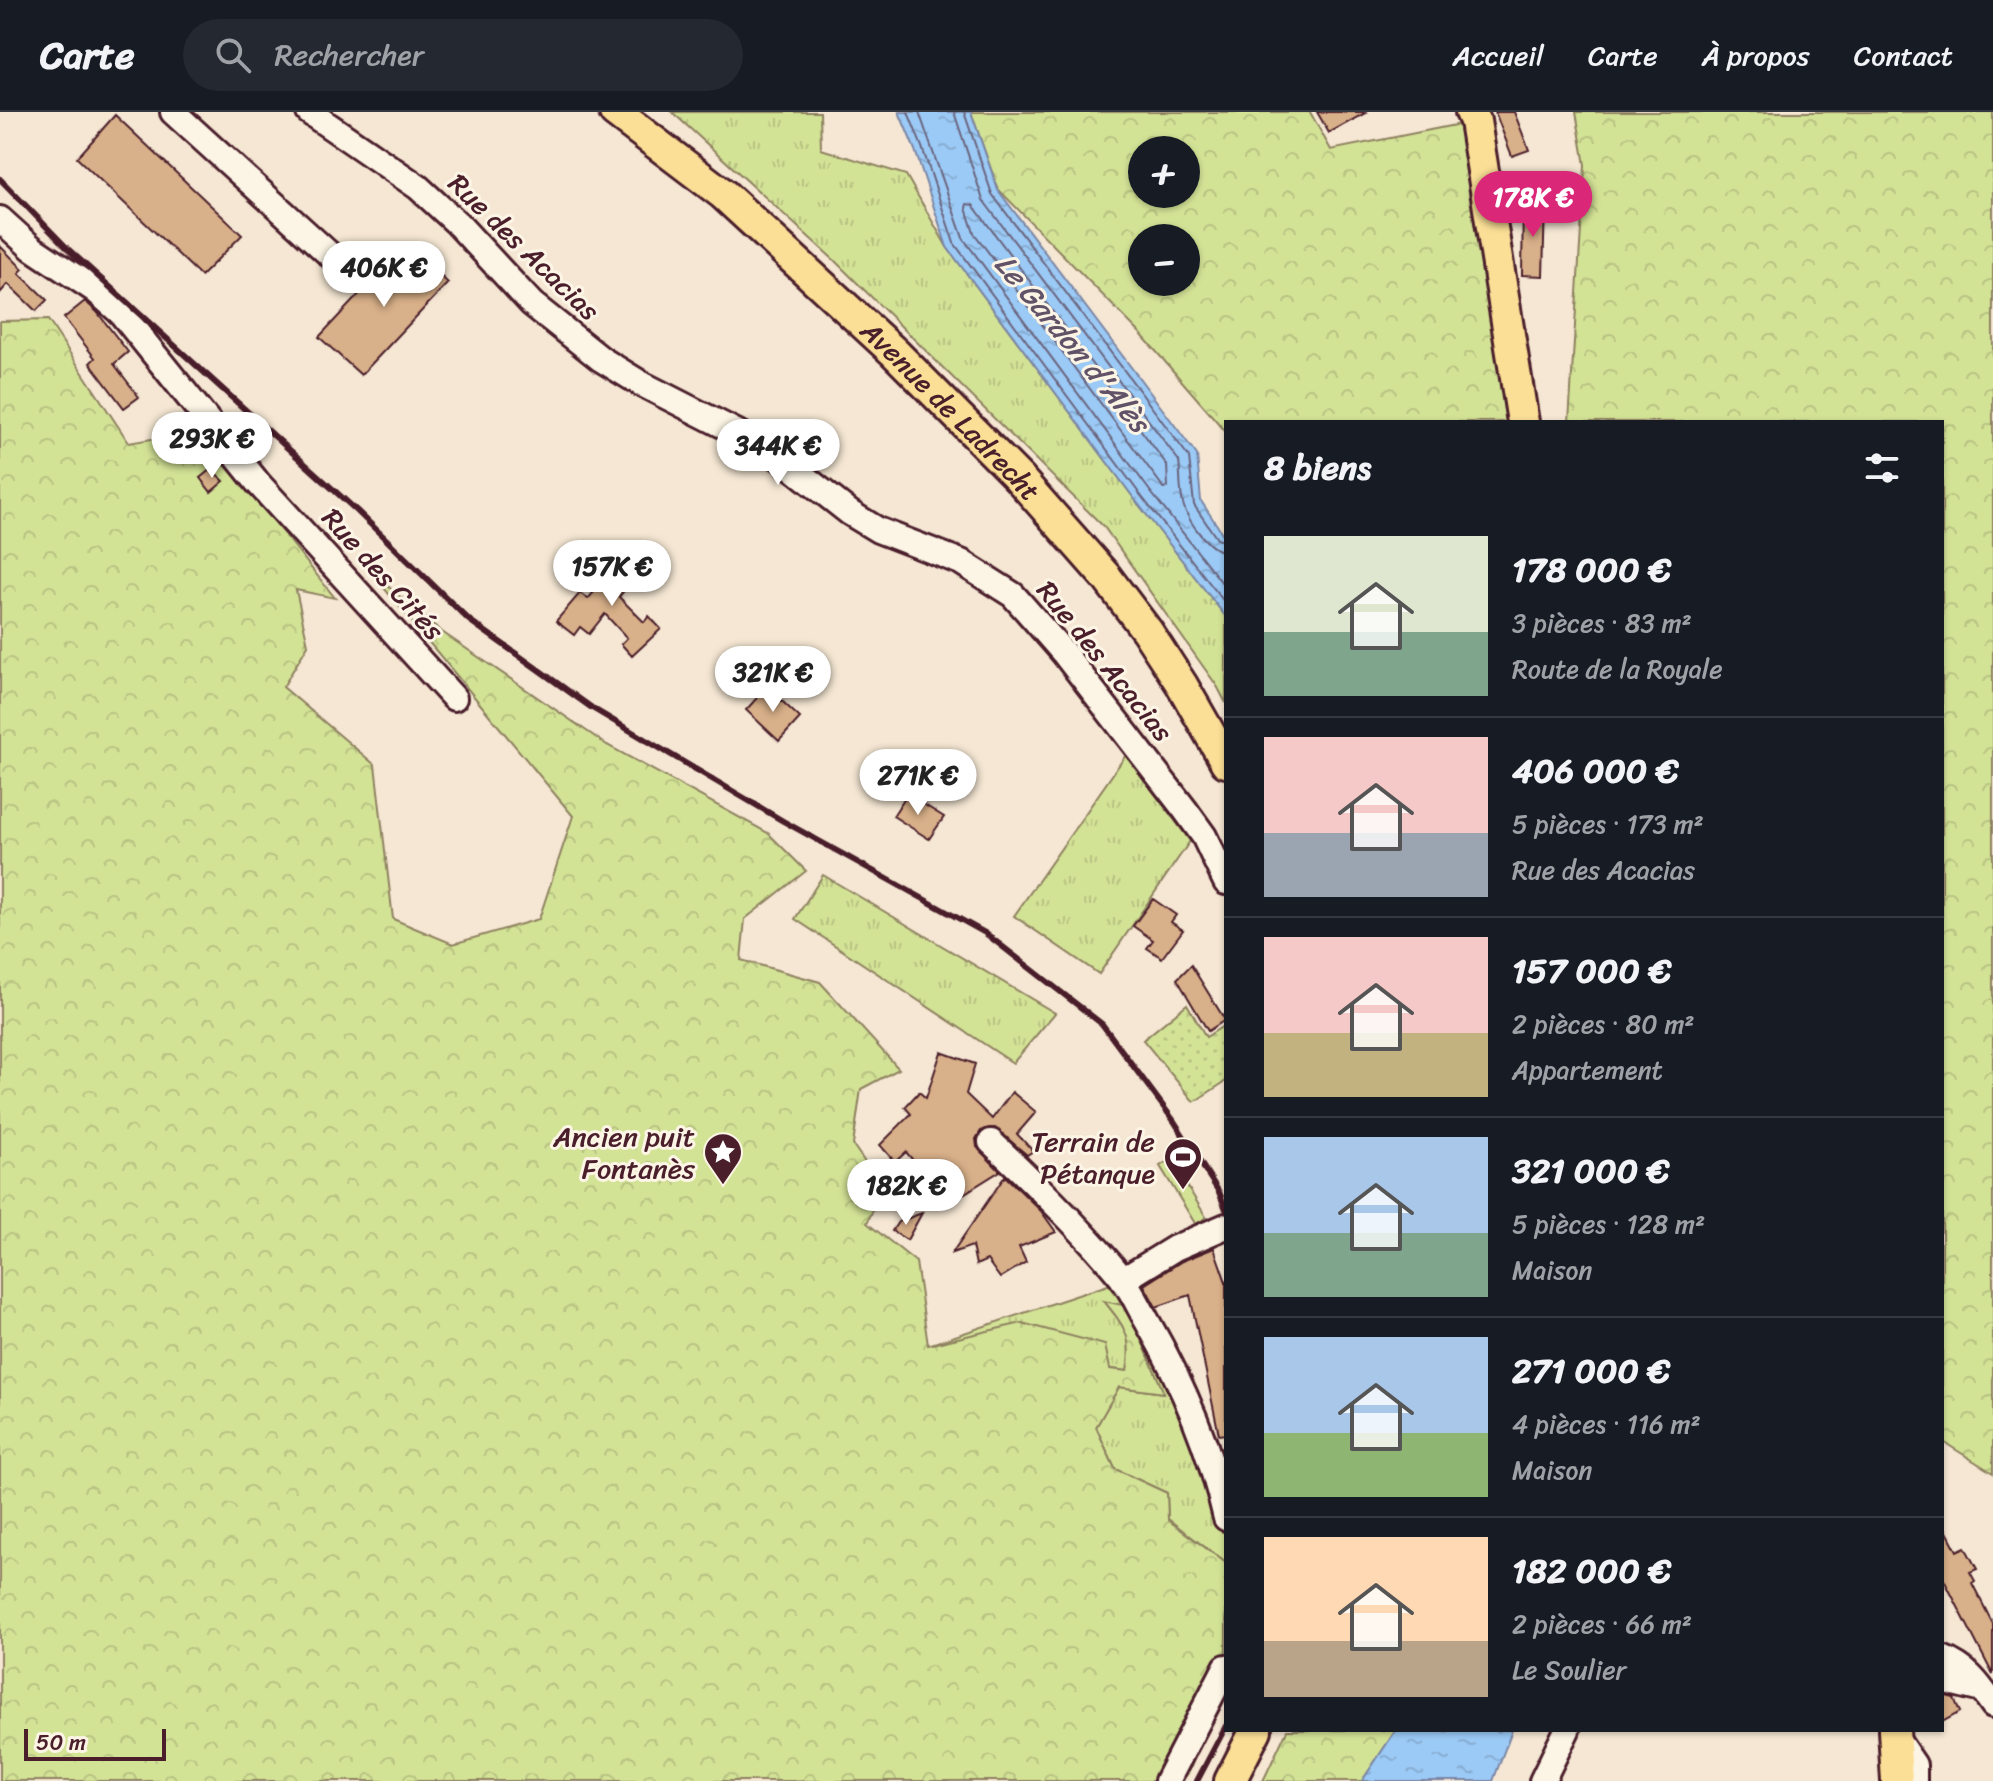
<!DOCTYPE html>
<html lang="fr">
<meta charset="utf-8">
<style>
body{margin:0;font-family:Sriracha,sans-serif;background:#242831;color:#f1f3f6;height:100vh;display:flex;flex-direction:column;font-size:30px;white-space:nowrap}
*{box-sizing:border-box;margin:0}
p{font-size:26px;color:#9ea1a6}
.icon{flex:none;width:44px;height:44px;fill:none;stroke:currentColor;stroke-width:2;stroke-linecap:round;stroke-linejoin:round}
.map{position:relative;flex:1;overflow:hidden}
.sheet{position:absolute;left:1224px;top:308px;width:720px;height:1312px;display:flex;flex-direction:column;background:#171b24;border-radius:0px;box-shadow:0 2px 6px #0004}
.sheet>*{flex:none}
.controls{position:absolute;left:1128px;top:24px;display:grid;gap:16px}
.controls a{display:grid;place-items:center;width:72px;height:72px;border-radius:50%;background:#171b24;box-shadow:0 2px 6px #0004;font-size:40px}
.scale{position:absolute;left:24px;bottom:20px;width:142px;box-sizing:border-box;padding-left:8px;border:4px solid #4a1f2b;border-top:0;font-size:22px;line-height:28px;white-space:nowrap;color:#4a1f2b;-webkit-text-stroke:6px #fcf5e5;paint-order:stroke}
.price{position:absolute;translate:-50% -68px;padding:0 18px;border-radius:28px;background:#fff;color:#222;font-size:26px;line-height:52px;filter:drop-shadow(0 2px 4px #0008)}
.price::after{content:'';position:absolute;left:50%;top:48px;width:24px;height:18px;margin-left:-12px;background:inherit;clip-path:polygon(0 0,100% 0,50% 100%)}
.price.current{background:#db2777;color:#fff}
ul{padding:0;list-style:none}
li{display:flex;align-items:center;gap:24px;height:200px;padding:0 40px}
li+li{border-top:2px solid #363941}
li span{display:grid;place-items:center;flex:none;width:224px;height:160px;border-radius:0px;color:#555}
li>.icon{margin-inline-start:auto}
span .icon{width:96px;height:96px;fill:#fffc;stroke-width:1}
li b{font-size:34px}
h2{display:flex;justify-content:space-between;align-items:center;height:96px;padding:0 40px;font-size:34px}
header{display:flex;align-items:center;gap:48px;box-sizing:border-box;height:112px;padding:0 40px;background:#171b24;border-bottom:2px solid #363941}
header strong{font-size:38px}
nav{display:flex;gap:44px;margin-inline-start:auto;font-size:28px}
.search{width:560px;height:72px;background:#242831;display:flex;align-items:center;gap:20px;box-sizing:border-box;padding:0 28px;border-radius:44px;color:#9ea1a6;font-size:30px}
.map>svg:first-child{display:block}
.grass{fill:url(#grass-tufts);stroke:#8e8160;stroke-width:2}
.forest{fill:url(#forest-crowns);stroke:#8e8160;stroke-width:2;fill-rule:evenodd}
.park{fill:url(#park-dots);stroke:#8e8160;stroke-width:2}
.pitch{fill:#d3e396;stroke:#8e8160;stroke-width:2}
.water{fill:url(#water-ripples);stroke:#7b86a5;stroke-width:2}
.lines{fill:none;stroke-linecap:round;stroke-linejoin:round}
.shore{stroke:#6a637c;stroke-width:2}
.building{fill:#d8b089;stroke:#4a1f2b;stroke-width:2}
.minor-casing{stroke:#4a1f2b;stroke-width:30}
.major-casing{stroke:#4a1f2b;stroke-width:36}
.minor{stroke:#fcf5e5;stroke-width:24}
.major{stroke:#fbdf96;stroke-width:30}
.rail{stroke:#4a1f2b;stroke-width:6}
.labels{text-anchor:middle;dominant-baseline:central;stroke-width:6;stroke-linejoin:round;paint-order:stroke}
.street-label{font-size:28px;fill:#4a1f2b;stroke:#fcf5e5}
.poi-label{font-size:28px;fill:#4a1f2b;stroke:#fcf5e5;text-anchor:end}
.water-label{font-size:30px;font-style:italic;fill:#625268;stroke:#fcf5e5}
</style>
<header>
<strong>Carte</strong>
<div class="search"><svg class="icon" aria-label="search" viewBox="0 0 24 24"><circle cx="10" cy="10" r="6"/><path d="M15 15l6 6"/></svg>Rechercher</div>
<nav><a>Accueil</a><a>Carte</a><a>À propos</a><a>Contact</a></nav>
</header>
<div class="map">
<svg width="1993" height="1669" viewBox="0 0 1993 1669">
<defs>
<pattern id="grass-tufts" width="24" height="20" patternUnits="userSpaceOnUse" patternTransform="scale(2)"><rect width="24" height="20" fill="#d3e396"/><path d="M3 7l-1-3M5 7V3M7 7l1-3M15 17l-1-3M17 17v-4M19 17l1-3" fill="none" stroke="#b7c281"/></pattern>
<pattern id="forest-crowns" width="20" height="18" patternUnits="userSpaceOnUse" patternTransform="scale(2)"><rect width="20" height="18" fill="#d3e396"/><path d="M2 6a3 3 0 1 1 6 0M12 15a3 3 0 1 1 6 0" fill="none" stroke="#b7c281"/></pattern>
<pattern id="park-dots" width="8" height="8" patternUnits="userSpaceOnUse" patternTransform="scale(2)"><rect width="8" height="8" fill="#d3e396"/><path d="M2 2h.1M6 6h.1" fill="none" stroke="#b7c281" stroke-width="1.8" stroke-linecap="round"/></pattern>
<pattern id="water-ripples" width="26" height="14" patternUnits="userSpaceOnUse" patternTransform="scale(2)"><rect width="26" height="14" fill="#9bcaf6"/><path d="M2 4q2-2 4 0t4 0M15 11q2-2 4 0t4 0" fill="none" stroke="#87add3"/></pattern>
</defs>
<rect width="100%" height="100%" fill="#f5e7d3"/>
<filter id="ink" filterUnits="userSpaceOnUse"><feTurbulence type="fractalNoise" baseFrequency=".0125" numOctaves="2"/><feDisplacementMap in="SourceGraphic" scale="16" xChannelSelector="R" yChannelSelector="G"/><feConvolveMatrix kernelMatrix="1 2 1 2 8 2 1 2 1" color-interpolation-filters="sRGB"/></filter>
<g filter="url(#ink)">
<path class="grass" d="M672,0H820L821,37L906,63L947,135L1136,389L1226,505V591L1217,574L1104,415L834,148Z
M1126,643L1190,729L1099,862L1014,804Z
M823,763L1055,901L1013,951L795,807Z
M1123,1168L1226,1409V1451L1168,1407L1167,1381L1115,1357L1096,1315L1119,1275L1163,1281L1127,1194L1105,1190C1128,1219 1131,1222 1128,1259L928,1233Z"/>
<path class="forest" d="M971,0H1310L1331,38L1475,9L1523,310H1226V320L1141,222L998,77ZM1142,38H1186V82H1142ZM1142,126H1186V170H1142Z
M1576,0H1993V1361L1942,1329V310H1569L1585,53Z
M48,208L129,331L202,318L335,486L296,478L308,533L283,575L375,653L393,807L453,832L539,807L573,704L370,459L442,520L607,633L768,721L806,759L745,807L741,848L820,870L899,957L861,977L853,1033L883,1076L867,1111L916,1150L928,1233L1022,1211L1105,1233L1110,1257L1127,1259C1133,1225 1125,1215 1104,1189L1127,1194L1164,1281L1119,1275L1096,1315L1115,1357L1167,1381L1168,1408L1226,1451V1568L1189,1660L1182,1669H0V209Z
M1287,1618H1396L1362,1669H1263Z"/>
<path class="park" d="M1187,892L1206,925L1226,912V969L1194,990L1143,928Z"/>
<path class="pitch" d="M1171,1047L1206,1105L1196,1113L1160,1054Z"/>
<path class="water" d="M899,0H971L998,78L1197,343L1201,389L1226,427V505L1136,389L947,135L915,38Z
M1396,1618H1512L1493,1669H1362Z"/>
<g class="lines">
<path class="shore" d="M908,0L922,35L954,131L1142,385L1226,492
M919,0L963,126L1150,379L1226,476
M954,0L983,88L1179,349C1181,364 1179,381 1184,395C1189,410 1209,439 1226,440
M964,0L992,82L1189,345L1194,393L1217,427L1226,430
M967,92L973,93L1167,353L1168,375L1163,376L1160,371L974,121L966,96Z"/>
</g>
<path class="building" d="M1317,0H1367L1329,21Z
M1495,0H1514L1529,38L1512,44Z
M115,3L242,123L201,164L77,46Z
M1523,91L1545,92L1543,164L1522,163Z
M407,131L448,171L361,263L319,225Z
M0,134L23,157L19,161L47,188L36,199L8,172L0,181Z
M85,189L97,200L128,240L114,252L139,285L124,296L90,251L95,246L64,206Z
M211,357L224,369L211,380L200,366Z
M637,439L648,448L619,485L644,510L649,504L661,517L632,544L621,532L627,526L605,502L589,522L580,515L574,523L556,509L580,481L588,487L611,460L613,461L620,452L623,455Z
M767,575L800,606L779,629L746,598Z
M907,682L944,705L929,727L893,704Z
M1153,787L1176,803L1171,810L1183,818L1162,846L1147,836L1153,828L1133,814Z
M1191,853L1225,908L1208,919L1177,867Z
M941,940L975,952L966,982L992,1007L1012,980L1036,1000L1017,1022L1033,1039L1027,1043L995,1016L981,1019L976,1027L977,1035L1000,1059L949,1091L906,1040L895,1050L880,1033L911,1002L905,995L919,980L926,986Z
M1005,1064L1041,1099L1056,1120L1019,1135L1026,1150L1000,1166L987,1148L976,1153L972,1134L952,1141Z
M922,1101L907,1128L892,1119L898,1110Z
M1214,1136L1226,1170V1322L1219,1323L1190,1183L1156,1195L1144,1173L1182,1149Z
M1942,1410L1957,1439L1965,1435L1977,1457L1970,1460L1975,1469L1972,1471L1993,1512V1563L1942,1464Z
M1942,1583L1954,1586L1960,1600L1942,1610Z"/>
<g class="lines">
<defs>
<path id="minor" d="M173,0L350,161
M309,0L418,75L457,111L532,192L601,247L640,271L744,324L780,346L850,401L878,418L961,450L1013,483L1063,540L1186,699L1204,724L1226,770
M0,107L32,136L95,178L121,201L258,371L454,586
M991,1030C1037,1073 1082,1117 1122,1166C1132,1179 1139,1195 1147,1209C1182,1270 1210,1336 1226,1406
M1123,1168L1175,1136L1226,1114
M1942,1546C1967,1556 1978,1571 1993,1593
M1942,1568L1982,1578
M1895,1625L1914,1653V1669
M1167,1669L1226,1555
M1542,1669L1567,1618"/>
<g id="major">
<path id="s1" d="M615,0L723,82L894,240L1019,366L1107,466L1147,519L1182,573L1226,650"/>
<path d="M1471,0L1475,9L1523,310"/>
<path d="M1894,1618L1897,1669"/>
<path d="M1230,1669L1256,1618"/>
</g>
</defs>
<use href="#minor" class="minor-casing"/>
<use href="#major" class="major-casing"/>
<use href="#minor" class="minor"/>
<use href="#major" class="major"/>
<path class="rail" d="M0,67L69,138L357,399L469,508L592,596L783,709L985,821L1102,912L1174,1009L1219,1080L1226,1097
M1197,1669L1226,1614"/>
</g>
</g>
<defs>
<symbol id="sight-pin" viewBox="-11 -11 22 30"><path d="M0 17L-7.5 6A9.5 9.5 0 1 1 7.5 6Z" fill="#4a1f2b" stroke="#fcf5e5"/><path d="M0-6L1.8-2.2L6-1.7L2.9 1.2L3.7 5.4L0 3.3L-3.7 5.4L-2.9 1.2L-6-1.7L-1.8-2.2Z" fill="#fff"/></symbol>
<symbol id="stadium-pin" viewBox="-11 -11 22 30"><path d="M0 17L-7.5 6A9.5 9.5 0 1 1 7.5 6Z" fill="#4a1f2b" stroke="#fcf5e5"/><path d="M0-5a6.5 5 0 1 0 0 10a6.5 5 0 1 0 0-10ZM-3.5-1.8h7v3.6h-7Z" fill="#fff"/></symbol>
</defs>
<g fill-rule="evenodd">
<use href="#sight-pin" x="701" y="1018" width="44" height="60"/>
<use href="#stadium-pin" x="1161" y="1023" width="44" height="60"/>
</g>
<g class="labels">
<g class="street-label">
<text transform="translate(524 135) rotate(44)">Rue des Acacias</text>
<text stroke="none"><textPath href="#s1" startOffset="450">Avenue de Ladrecht</textPath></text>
<text transform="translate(383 462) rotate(48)">Rue des Cités</text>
<text transform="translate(1105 549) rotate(51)">Rue des Acacias</text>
</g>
<g class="poi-label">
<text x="695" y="1024">Ancien puit<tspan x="695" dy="32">Fontanès</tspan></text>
<text x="1155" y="1029">Terrain de<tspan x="1155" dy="32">Pétanque</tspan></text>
</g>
<g class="water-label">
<text transform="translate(1072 231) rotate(50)">Le Gardon d'Alès</text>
</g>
</g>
</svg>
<div class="controls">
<a>+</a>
<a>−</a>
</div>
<div class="scale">50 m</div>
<b class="price current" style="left:1533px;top:127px">178K €</b>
<b class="price" style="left:384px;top:197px">406K €</b>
<b class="price" style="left:212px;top:368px">293K €</b>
<b class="price" style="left:778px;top:375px">344K €</b>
<b class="price" style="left:612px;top:496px">157K €</b>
<b class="price" style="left:773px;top:602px">321K €</b>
<b class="price" style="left:918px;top:705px">271K €</b>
<b class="price" style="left:906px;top:1115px">182K €</b>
<section class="sheet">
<h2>8 biens<svg class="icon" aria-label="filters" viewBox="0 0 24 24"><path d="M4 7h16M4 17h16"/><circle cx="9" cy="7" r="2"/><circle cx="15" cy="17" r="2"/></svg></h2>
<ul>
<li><span style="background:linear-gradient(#dfe7d0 60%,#7fa58c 0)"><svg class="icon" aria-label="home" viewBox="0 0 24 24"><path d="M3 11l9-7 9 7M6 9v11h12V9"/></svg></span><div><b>178 000 €</b><p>3 pièces · 83 m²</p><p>Route de la Royale</p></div></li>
<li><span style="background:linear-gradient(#f6c9c9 60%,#9aa5b1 0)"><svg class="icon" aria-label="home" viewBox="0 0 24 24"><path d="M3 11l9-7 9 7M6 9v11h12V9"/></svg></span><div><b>406 000 €</b><p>5 pièces · 173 m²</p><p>Rue des Acacias</p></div></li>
<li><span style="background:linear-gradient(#f6c9c9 60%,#c2b280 0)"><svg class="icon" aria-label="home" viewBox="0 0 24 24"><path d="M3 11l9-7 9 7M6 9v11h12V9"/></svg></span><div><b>157 000 €</b><p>2 pièces · 80 m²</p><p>Appartement</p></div></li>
<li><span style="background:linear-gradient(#a9c7e8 60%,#7fa58c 0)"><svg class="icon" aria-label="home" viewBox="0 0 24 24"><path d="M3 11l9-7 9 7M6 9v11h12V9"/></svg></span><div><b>321 000 €</b><p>5 pièces · 128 m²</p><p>Maison</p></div></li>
<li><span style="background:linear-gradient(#a9c7e8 60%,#8fb573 0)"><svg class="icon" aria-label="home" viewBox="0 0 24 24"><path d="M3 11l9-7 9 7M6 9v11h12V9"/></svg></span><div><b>271 000 €</b><p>4 pièces · 116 m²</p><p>Maison</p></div></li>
<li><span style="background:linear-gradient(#ffd9b3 65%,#b9a48a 0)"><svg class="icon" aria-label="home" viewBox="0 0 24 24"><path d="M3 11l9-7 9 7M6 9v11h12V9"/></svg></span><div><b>182 000 €</b><p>2 pièces · 66 m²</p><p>Le Soulier</p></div></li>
</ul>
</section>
</div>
